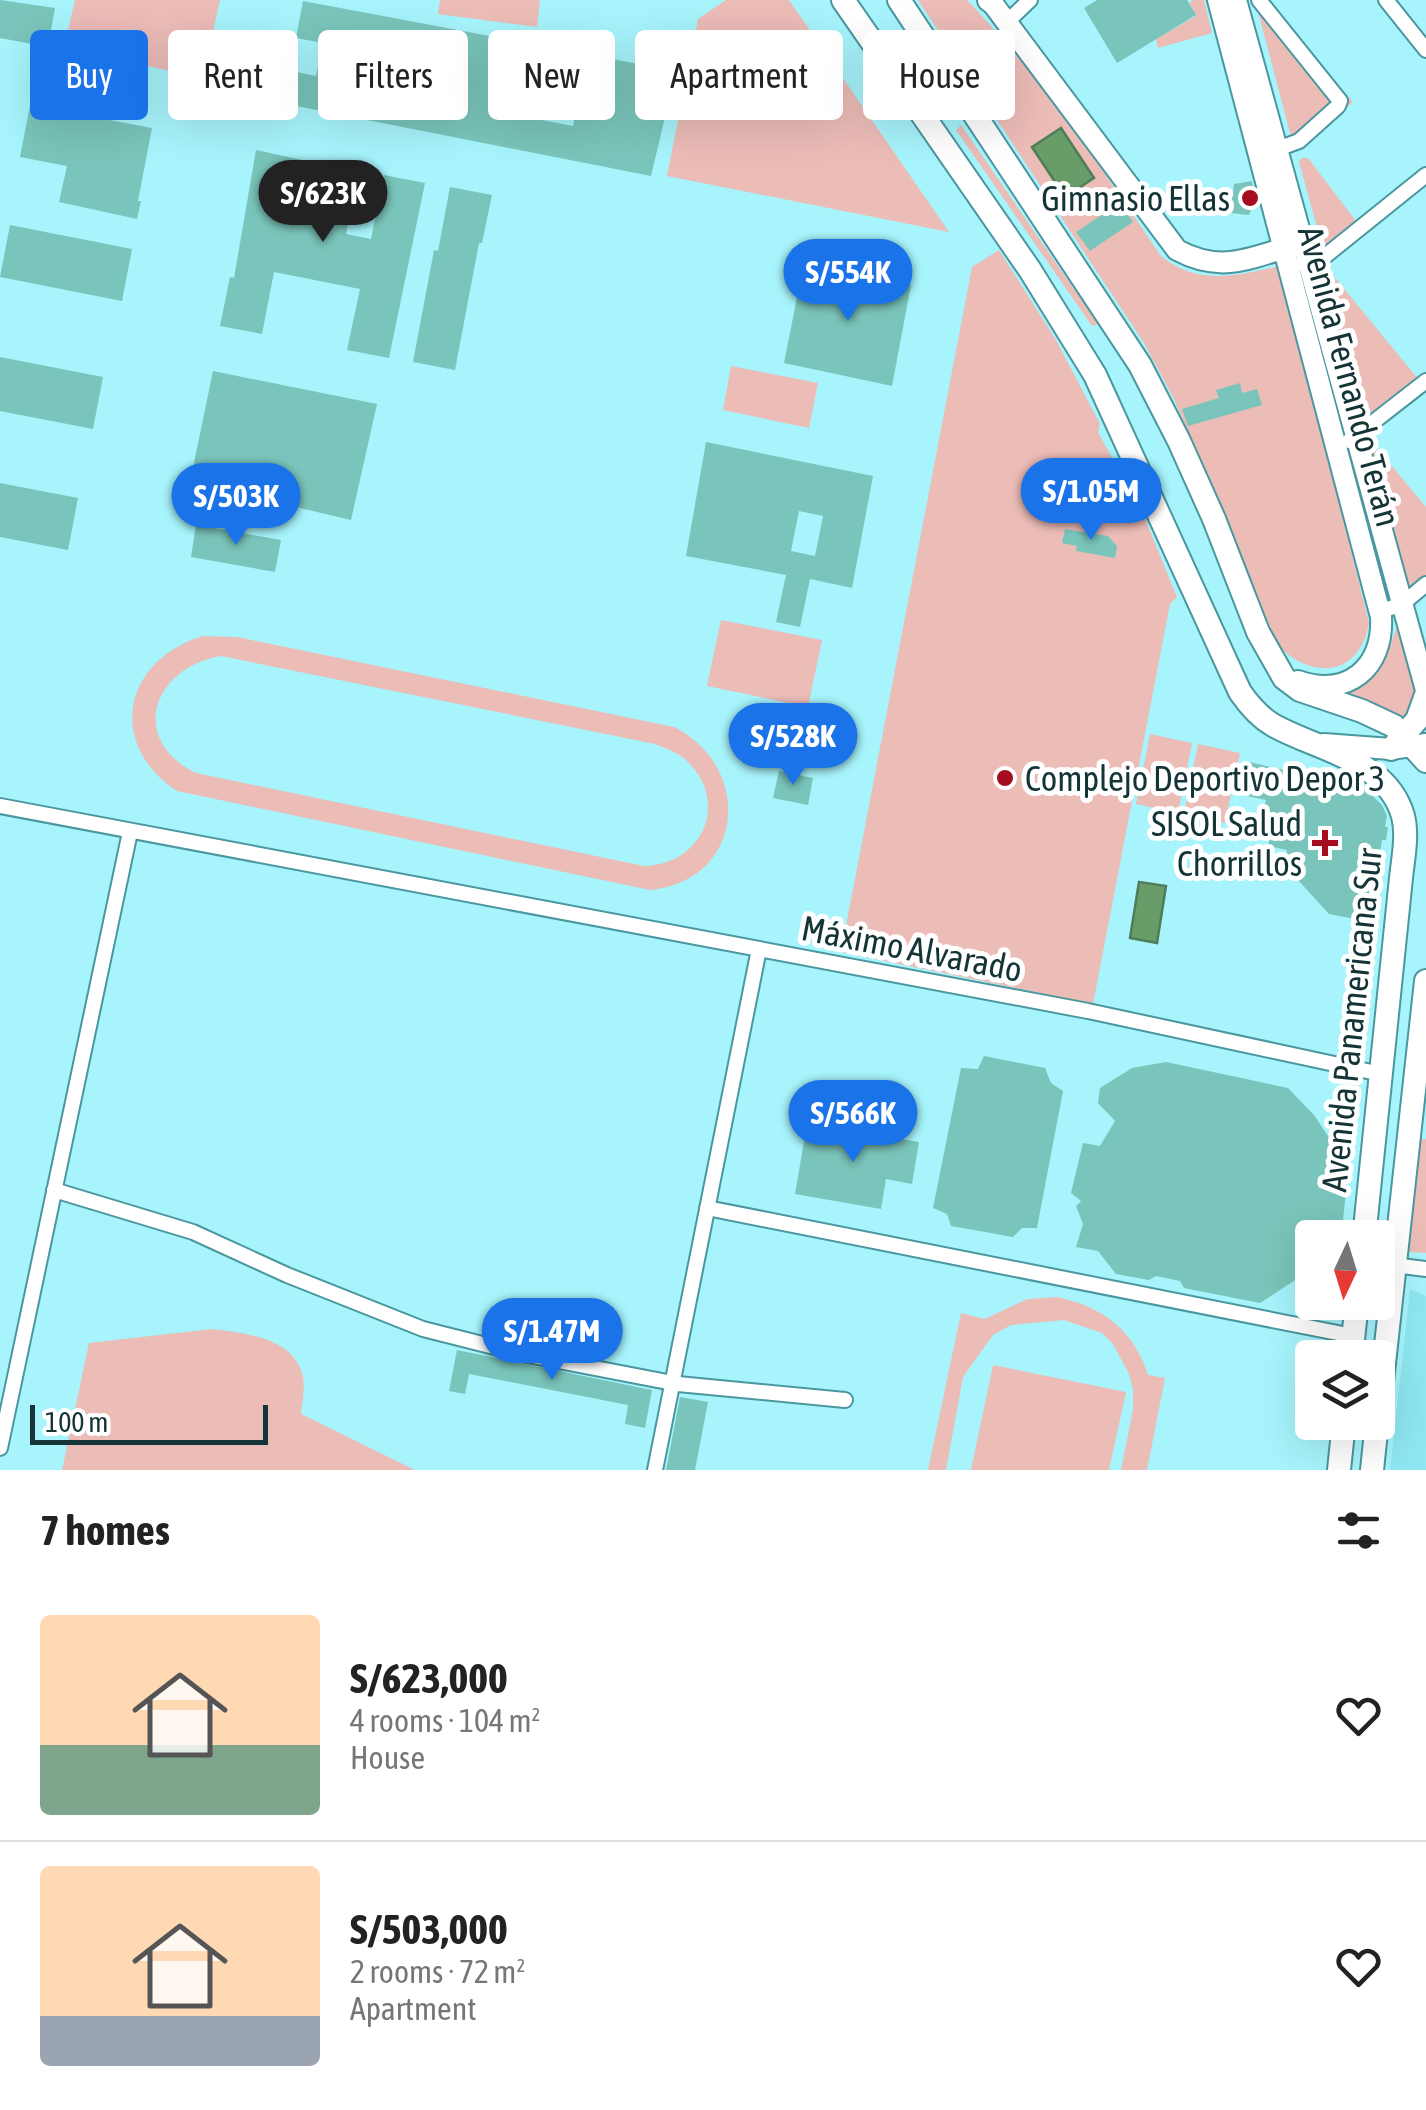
<!DOCTYPE html>
<meta charset="utf-8">
<style>
body{margin:0;font-family:"Asap Condensed",sans-serif;background:#f2f2f2;color:#222;height:100vh;display:flex;flex-direction:column;font-size:38px;white-space:nowrap}
*{box-sizing:border-box;margin:0}
p{font-size:32px;color:#767676}
.icon{flex:none;width:55px;height:55px;fill:none;stroke:currentColor;stroke-width:2;stroke-linecap:round;stroke-linejoin:round}
.map{position:relative;height:1470px;overflow:hidden}
.panel{display:flex;flex-direction:column;background:#fff;flex:1}
.panel>*{flex:none}
.top-card{position:absolute;left:30px;top:30px;width:1368px;height:90px;display:flex;gap:20px}
.needle{width:65px;rotate:184deg}
.controls{position:absolute;left:1295px;top:1220px;display:grid;gap:20px}
.controls a{display:grid;place-items:center;width:100px;height:100px;border-radius:10px;background:#fff;box-shadow:0 10px 40px #0002;font-size:50px}
.scale{position:absolute;left:30px;bottom:25px;width:238px;box-sizing:border-box;padding-left:10px;border:5px solid #143437;border-top:0;font-size:28px;line-height:35px;white-space:nowrap;color:#143437;-webkit-text-stroke:8px #fff;paint-order:stroke}
.price{position:absolute;translate:-50% -85px;padding:0 22px;border-radius:35px;background:#1a73e8;color:#fff;font-size:32px;line-height:65px;filter:drop-shadow(0 2px 5px #0008)}
.price::after{content:'';position:absolute;left:50%;top:60px;width:30px;height:22px;margin-left:-15px;background:inherit;clip-path:polygon(0 0,100% 0,50% 100%)}
.price.current{background:#222;color:#fff}
ul{padding:0;list-style:none}
li{display:flex;align-items:center;gap:30px;height:250px;padding:0 40px}
li+li{border-top:2px solid #e0e0e0}
li span{display:grid;place-items:center;flex:none;width:280px;height:200px;border-radius:10px;color:#555}
li>.icon{margin-inline-start:auto}
span .icon{width:120px;height:120px;fill:#fffc;stroke-width:1}
li b{font-size:42px}
h2{display:flex;justify-content:space-between;align-items:center;height:120px;padding:0 40px;font-size:42px}
.chip{padding:0 35px;border-radius:10px;background:#fff;box-shadow:0 10px 40px #0002;font-size:35px;line-height:90px}
.chip.current{background:#1a73e8;color:#fff}
.map>svg:first-child{display:block}
.built{fill:#8fe7f1}
.green{fill:#ecbcb7;fill-rule:evenodd}
.water{fill:#689c68;stroke:#4f7d59;stroke-width:2.5}
.building{fill:#7ac5bb;fill-rule:evenodd}
.lines{fill:none;stroke-linecap:round;stroke-linejoin:round}
.street-casing{stroke:#4a979f;stroke-width:18}
.secondary-casing{stroke:#4a979f;stroke-width:24}
.primary-casing{stroke:#4a979f;stroke-width:26}
.street{stroke:#fff;stroke-width:14}
.secondary{stroke:#fff;stroke-width:20}
.primary{stroke:#fff;stroke-width:22}
.poi-dot{fill:#a60d1f;stroke:#fff;stroke-width:4}
.labels{text-anchor:middle;dominant-baseline:central;stroke-width:10;stroke-linejoin:round;paint-order:stroke}
.poi-label{font-size:35px;fill:#143437;stroke:#fff;text-anchor:end}
.street-label{font-size:35px;fill:#143437;stroke:#fff}
</style>
<div class="map">
<svg width="1426" height="1470" viewBox="0 0 1426 1470">
<rect width="100%" height="100%" fill="#a7f4fc"/>
<path class="built" d="M1410,1289L1426,1296V1470H1390Z"/>
<path class="green" d="M75,0H220L203,78L64,48Z
M440,0H540L537,27L438,14Z
M726,0H789L949,232L667,176L698,19Z
M918,0H967C1042,78 1100,166 1161,256C1199,286 1235,276 1280,266L1369,623C1359,677 1313,680 1278,646L1174,399L1144,343Z
M1193,0H1204L1212,33L1158,48L1156,39L1196,16L1189,3Z
M1255,0H1266L1353,102L1295,152Z
M961,125L1098,324L1092,326L956,130Z
M1302,158H1308L1356,221L1323,249L1299,162Z
M999,250L1056,340L1100,424L1098,432L1112,458L1121,460L1177,597L1170,604L1093,1004L841,952L972,267Z
M1327,268L1419,380L1362,425L1317,274Z
M731,366L818,383L809,428L723,410Z
M1366,435L1426,507V575L1405,592Z
M721,620L822,640L808,707L707,686Z
M1398,621L1419,702L1406,727L1331,693C1375,691 1388,658 1398,621Z
M203,636L237,637L674,727C754,767 745,881 650,890L177,791C106,744 123,660 203,636ZM221,656L655,744C668,749 681,754 690,764C730,807 699,865 644,866L196,773C129,741 151,668 221,656Z
M1150,734L1192,743L1178,813L1136,804Z
M1198,744L1240,753L1225,823L1184,814Z
M1420,1139H1426V1253L1409,1252Z
M1057,1297C1103,1307 1134,1330 1148,1375L1165,1378L1147,1470H1121L1133,1410V1389L1129,1374L1113,1344L1102,1333L1064,1320L1011,1325L993,1335L963,1377L946,1470H928L961,1313L985,1319L1027,1299Z
M212,1329C243,1333 291,1337 302,1373C306,1385 302,1402 301,1414L415,1470H62L89,1343Z
M993,1365L1126,1392L1109,1470H971Z"/>
<path class="water" d="M1061,128L1094,178L1065,197L1032,147Z
M749,721L806,732L800,762L743,752Z
M1139,882L1166,886L1157,943L1130,938Z"/>
<path class="building" d="M0,0L55,8L48,47L0,38Z
M1097,0H1187L1196,15L1117,63L1084,8Z
M303,1L676,71L651,176L281,103L287,70L316,76L323,43L296,38ZM412,59L452,67L446,100L402,91L406,67L410,68ZM541,86L579,93L573,126L531,118L536,91L540,92Z
M30,105L152,128L138,201H141L137,219L59,202L67,166L20,157Z
M256,150L358,172L346,234L371,239L384,175L425,183L389,358L347,350L360,289L274,272L262,334L220,326L230,277L234,278Z
M1252,181L1255,200L1249,215L1230,213L1234,184Z
M450,187L492,195L482,243H479L455,370L413,362L434,250L438,251Z
M1120,203L1133,222L1090,251L1076,232Z
M10,225L132,249L122,301L0,277Z
M804,262L911,285L892,386L784,363Z
M0,357L103,377L93,429L0,411Z
M213,371L377,404L351,520L190,482Z
M1240,383L1242,393L1257,389L1262,405L1188,426L1182,409L1219,398L1216,390Z
M706,442L873,476L852,588L810,579L800,627L776,622L786,575L686,556ZM799,511L823,516L815,556L791,551Z
M0,483L78,498L68,550L0,537Z
M196,525L281,540L275,572L191,557Z
M1065,529L1108,536L1117,546L1115,558L1076,551L1077,546L1062,543Z
M1245,761L1364,788L1382,805L1387,816L1385,827H1388L1386,840H1382L1370,922L1329,914L1288,869L1289,863L1285,862L1287,850L1268,846L1273,822L1261,820L1266,800L1237,794Z
M779,771L813,778L808,805L773,798Z
M984,1056L1045,1068L1051,1083L1063,1091L1037,1228H1022L1013,1237L951,1226L947,1214L933,1208L961,1068L978,1069Z
M1166,1062L1288,1088L1314,1115L1328,1136L1332,1134L1337,1172L1348,1174L1341,1238H1312V1286L1300,1277L1260,1303L1184,1288L1180,1281L1156,1276L1149,1280L1116,1274L1098,1251L1076,1247L1083,1224L1076,1206L1081,1201L1071,1193L1083,1143L1100,1146L1115,1121L1098,1103L1100,1088L1132,1068Z
M807,1124L919,1142L912,1184L886,1179L881,1209L795,1194Z
M457,1350L652,1390L645,1428L625,1424L628,1405L469,1374L465,1394L449,1391Z
M680,1397L708,1402L695,1470H666Z"/>
<g class="lines">
<defs>
<path id="street" d="M1259,0L1340,101L1338,106L1299,141L1275,150
M1386,0L1426,50
M1008,21L1030,0
M1302,264L1324,257L1426,175
M1349,441L1426,381
M1380,611L1401,605L1426,584
M0,806L1088,1011L1381,1074
M54,1190L193,1232L287,1275L423,1329L522,1354L678,1384L845,1400
M707,1208L1353,1336
M1378,1263L1426,1269
M0,1448L130,832
M655,1470L759,949"/>
<path id="secondary" d="M990,0L1177,250C1222,274 1249,258 1295,245
M1218,0L1381,617C1384,668 1347,698 1298,681
M1236,0L1426,690
M1324,744L1391,749L1426,744"/>
<path id="primary" d="M843,0L1030,270L1095,375L1240,692C1249,705 1259,717 1273,725C1317,750 1387,759 1403,816C1408,835 1403,859 1401,878L1364,1238
M899,0L1140,365L1179,441L1214,519L1258,632L1284,678L1300,690L1362,711L1394,726L1426,761
M989,0L992,2
M1391,749L1417,720L1426,695
M1351,1358L1357,1302
M1378,1418L1426,981
M1339,1470L1344,1422
M1372,1470L1377,1422"/>
</defs>
<use href="#street" class="street-casing"/>
<use href="#secondary" class="secondary-casing"/>
<use href="#primary" class="primary-casing"/>
<use href="#street" class="street"/>
<use href="#secondary" class="secondary"/>
<use href="#primary" class="primary"/>
</g>
<g class="poi-dot">
<circle cx="1250" cy="198" r="10"/>
<circle cx="1005" cy="778" r="10"/>
<path d="M1320 828h10v10h10v10h-10v10h-10v-10h-10v-10h10z"/>
</g>
<g class="labels">
<g class="poi-label">
<text x="1230" y="198">Gimnasio Ellas</text>
<text x="1025" y="778" text-anchor="start">Complejo Deportivo Depor 3</text>
<text x="1302" y="823">SISOL Salud<tspan x="1302" dy="40">Chorrillos</tspan></text>
</g>
<g class="street-label">
<text transform="translate(1350 376) rotate(75)">Avenida Fernando Terán</text>
<text transform="translate(912 948) rotate(11)">Máximo Alvarado</text>
<text transform="translate(1351 1020) rotate(-84)">Avenida Panamericana Sur</text>
</g>
</g>
</svg>
<div class="controls">
<a><svg class="needle" viewBox="-14 -14 28 28"><path d="M0-13l5 13h-10z" fill="#e53935"/><path d="M0 13l5-13h-10z" fill="#767676"/></svg></a>
<a><svg class="icon" aria-label="layers" viewBox="0 0 24 24"><path d="M12 4l9 5-9 5-9-5zM3 14l9 5 9-5"/></svg></a>
</div>
<div class="scale">100 m</div>
<b class="price current" style="left:323px;top:245px">S/623K</b>
<b class="price" style="left:848px;top:324px">S/554K</b>
<b class="price" style="left:1091px;top:543px">S/1.05M</b>
<b class="price" style="left:236px;top:548px">S/503K</b>
<b class="price" style="left:793px;top:788px">S/528K</b>
<b class="price" style="left:853px;top:1165px">S/566K</b>
<b class="price" style="left:552px;top:1383px">S/1.47M</b>
<div class="top-card">
<a class="chip current">Buy</a>
<a class="chip">Rent</a>
<a class="chip">Filters</a>
<a class="chip">New</a>
<a class="chip">Apartment</a>
<a class="chip">House</a>
</div>
</div>
<section class="panel">
<h2>7 homes<svg class="icon" aria-label="filters" viewBox="0 0 24 24"><path d="M4 7h16M4 17h16"/><circle cx="9" cy="7" r="2"/><circle cx="15" cy="17" r="2"/></svg></h2>
<ul>
<li><span style="background:linear-gradient(#ffd9b3 65%,#7fa58c 0)"><svg class="icon" aria-label="home" viewBox="0 0 24 24"><path d="M3 11l9-7 9 7M6 9v11h12V9"/></svg></span><div><b>S/623,000</b><p>4 rooms · 104 m²</p><p>House</p></div><svg class="icon" aria-label="heart" viewBox="0 0 24 24"><path d="M12 20l-8-8c-3-5 5-10 8-4 3-6 11-1 8 4z"/></svg></li>
<li><span style="background:linear-gradient(#ffd9b3 75%,#9aa5b1 0)"><svg class="icon" aria-label="home" viewBox="0 0 24 24"><path d="M3 11l9-7 9 7M6 9v11h12V9"/></svg></span><div><b>S/503,000</b><p>2 rooms · 72 m²</p><p>Apartment</p></div><svg class="icon" aria-label="heart" viewBox="0 0 24 24"><path d="M12 20l-8-8c-3-5 5-10 8-4 3-6 11-1 8 4z"/></svg></li>
</ul>
</section>
